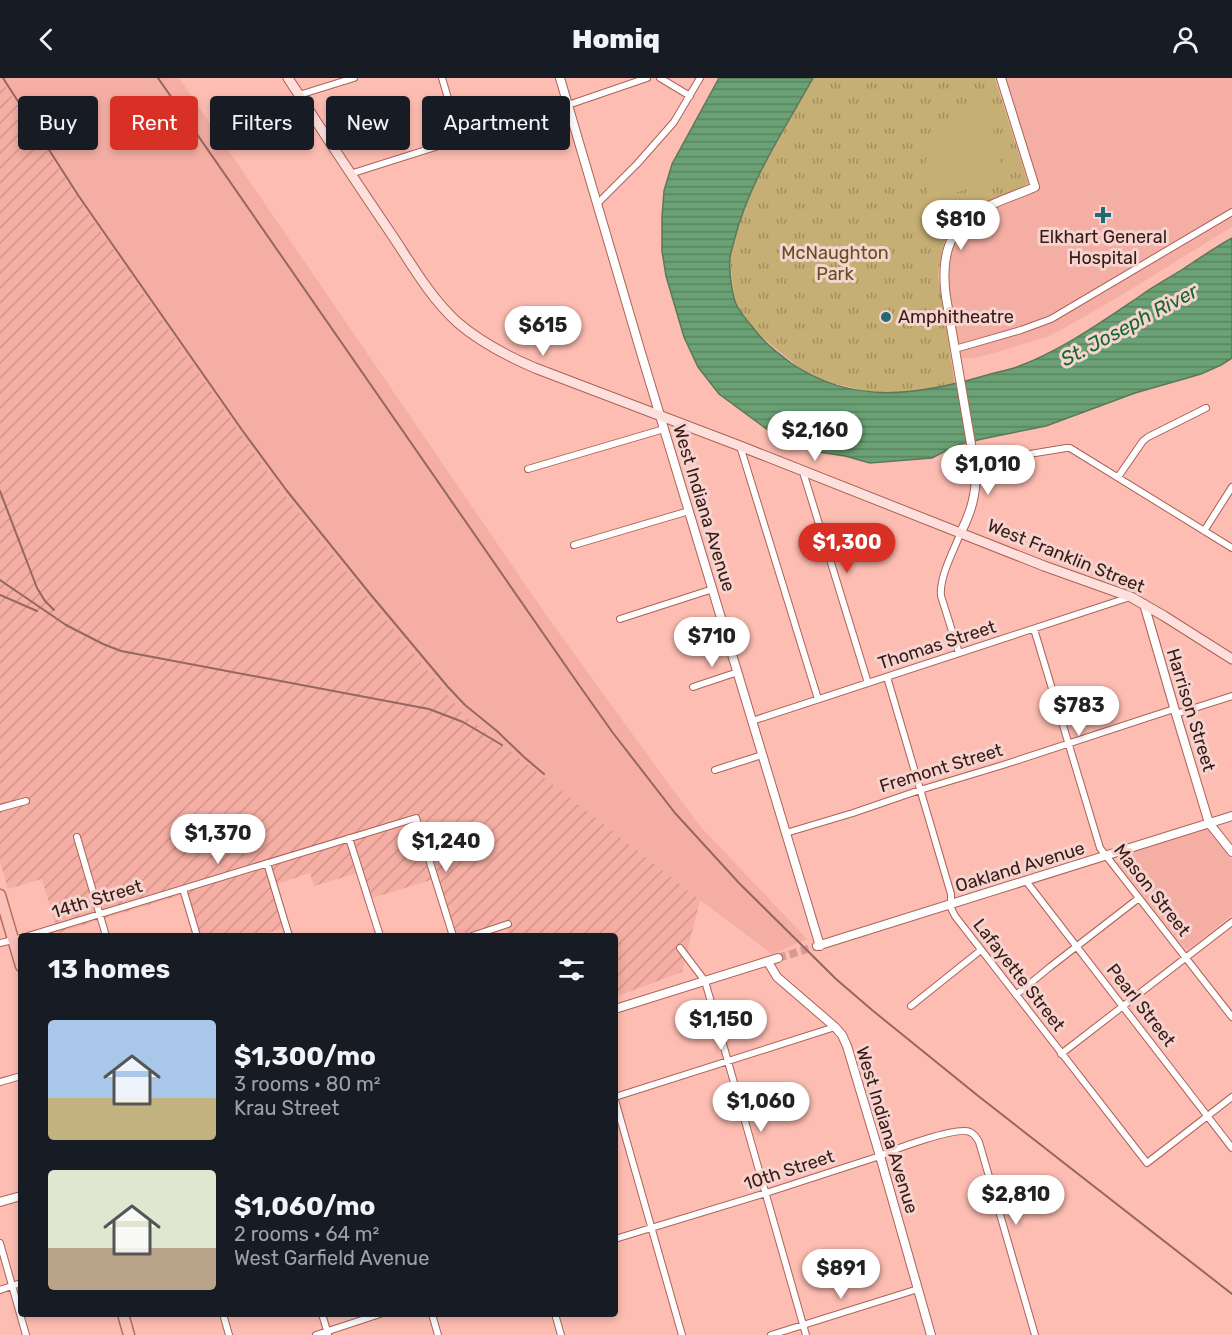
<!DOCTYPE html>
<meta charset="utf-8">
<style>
body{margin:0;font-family:Rubik,sans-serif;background:#20242c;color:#f1f3f6;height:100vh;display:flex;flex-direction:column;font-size:22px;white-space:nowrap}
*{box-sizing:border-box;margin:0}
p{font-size:20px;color:#9ea1a6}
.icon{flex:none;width:33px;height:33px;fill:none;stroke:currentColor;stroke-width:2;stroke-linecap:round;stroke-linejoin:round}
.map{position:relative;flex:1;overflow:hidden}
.side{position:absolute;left:18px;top:855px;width:600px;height:384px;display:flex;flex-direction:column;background:#171b24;border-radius:6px;box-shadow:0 3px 9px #0003}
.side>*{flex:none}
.banner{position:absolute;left:18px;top:18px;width:600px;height:54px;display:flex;gap:12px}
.price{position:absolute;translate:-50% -51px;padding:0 14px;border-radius:21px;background:#fff;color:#222;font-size:20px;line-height:39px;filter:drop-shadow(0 2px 3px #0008)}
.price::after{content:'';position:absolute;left:50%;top:36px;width:18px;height:14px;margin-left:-9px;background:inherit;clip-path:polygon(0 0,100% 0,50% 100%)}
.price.active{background:#d93025;color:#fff}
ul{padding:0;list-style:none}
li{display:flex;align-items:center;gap:18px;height:150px;padding:0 30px}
li span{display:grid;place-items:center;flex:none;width:168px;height:120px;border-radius:6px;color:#555}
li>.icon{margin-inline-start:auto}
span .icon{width:72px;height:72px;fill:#fffc;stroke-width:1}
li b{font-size:26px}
h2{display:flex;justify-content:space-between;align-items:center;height:72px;padding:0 30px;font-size:26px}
.chip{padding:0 21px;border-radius:6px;background:#171b24;box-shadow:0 3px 9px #0003;font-size:21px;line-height:54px}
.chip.active{background:#d93025;color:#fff}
header{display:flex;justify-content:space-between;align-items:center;height:78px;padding:0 30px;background:#171b24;font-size:27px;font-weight:800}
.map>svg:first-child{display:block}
.built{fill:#f5aea3}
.industrial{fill:url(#industrial-furrows)}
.grass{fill:url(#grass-tufts)}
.pitch{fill:#c6af74}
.water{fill:url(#water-rules);stroke:#5b7958;stroke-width:1.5}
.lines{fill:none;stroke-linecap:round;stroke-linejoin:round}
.tertiary-tunnel{stroke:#d69c93;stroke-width:8;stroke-dasharray:8 4;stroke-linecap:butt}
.minor-casing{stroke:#ac6258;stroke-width:8}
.tertiary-casing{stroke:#ac6258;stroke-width:10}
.secondary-casing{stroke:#ac6258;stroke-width:11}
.primary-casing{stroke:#b56b60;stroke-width:13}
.minor{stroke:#fff;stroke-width:6}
.tertiary{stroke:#fff;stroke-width:8}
.secondary{stroke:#fde0dc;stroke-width:9}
.primary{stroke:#fbc1b8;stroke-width:10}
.rail{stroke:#966760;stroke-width:2}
.poi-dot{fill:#206a74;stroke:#f5d3ce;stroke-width:2}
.labels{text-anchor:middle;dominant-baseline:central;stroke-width:6;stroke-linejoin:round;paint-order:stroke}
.poi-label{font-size:18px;fill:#371915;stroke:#f5d3ce}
.park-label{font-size:18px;fill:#62501f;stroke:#f5d3ce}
.street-label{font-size:18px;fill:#371915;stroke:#f5d3ce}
.water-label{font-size:20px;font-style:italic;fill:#14672e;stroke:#f5d3ce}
</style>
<header><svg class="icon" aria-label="back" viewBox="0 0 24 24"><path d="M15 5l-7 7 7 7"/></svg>Homiq<svg class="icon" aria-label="person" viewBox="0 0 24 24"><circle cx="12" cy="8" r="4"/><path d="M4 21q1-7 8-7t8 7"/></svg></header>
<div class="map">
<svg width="1232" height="1257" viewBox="0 0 1232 1257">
<defs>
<pattern id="industrial-furrows" width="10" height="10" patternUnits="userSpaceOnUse" patternTransform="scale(1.5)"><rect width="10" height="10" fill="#f5aea3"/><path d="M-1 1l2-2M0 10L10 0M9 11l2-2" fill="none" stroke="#d3958b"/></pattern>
<pattern id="grass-tufts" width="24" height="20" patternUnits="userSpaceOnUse" patternTransform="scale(1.5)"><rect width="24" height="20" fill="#c6af74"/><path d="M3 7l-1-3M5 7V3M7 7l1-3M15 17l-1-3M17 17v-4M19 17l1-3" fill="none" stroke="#a28e5e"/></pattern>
<pattern id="water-rules" width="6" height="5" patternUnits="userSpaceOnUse" patternTransform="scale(1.5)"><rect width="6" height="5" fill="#6ba275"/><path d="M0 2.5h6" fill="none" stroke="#59835f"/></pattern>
</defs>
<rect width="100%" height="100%" fill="#febdb2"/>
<path class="built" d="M0,0H179L546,537L657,690L699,747L807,861L772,876L700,822L463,637L276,406L94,144Z
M1001,0H1232V149L1115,221L1061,252L1046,259L997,274L974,280H966L957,281L945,205L946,176L969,141L1036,109Z
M1203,751H1207L1211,754L1232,782V837L1190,870L1187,871L1183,868L1118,785V780L1121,777Z"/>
<path class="industrial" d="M0,0L94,144L276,406L463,636L700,822L682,894L615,919V858H509L506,849L480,858H449L431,802L366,822L358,795L314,808L310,795L277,806L289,848L258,858H194L181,817L58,855L42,801L8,811L0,784Z"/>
<path class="grass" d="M813,0H995L1028,105L1025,109L984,125L970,133L956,147L945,163L942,172L938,197L955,307L909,315H873L821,302L801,291L759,257L735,225L730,182L742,132L765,87Z"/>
<path class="pitch" d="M987,25L1003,94L997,102L931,122C915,92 930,56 956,37C965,31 976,28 987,25Z"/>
<path class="water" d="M719,0H813C784,52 748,106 734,163C733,169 730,175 730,181C729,190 732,218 736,226C740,235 748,243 754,251C764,265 778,275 791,285C853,328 920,317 987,297C996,294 1005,293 1014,290C1059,274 1100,245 1140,218C1155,207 1171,199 1186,189C1201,179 1216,169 1232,160V280L1221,287L1201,296L1135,315L1046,348L982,361L957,367L932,380L870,385L845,378L819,374L793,365L772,355L719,316L698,289L684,259L666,198L662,173V139L664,113L672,86Z"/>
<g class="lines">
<path class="tertiary-tunnel" d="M778,880L817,868"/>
<defs>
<path id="minor" d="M442,0L460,61
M660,0L690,18
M299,17L354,0
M350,96L568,27L647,0
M597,126L637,86L674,44L700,0
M955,271L1021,252L1051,241L1232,134
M740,368L818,621
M975,385L1066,370H1070L1232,470
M528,391L664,351
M803,394L868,605
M1118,399L1143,363L1148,359L1206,330
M1204,453L1232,409
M574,467L689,433
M620,541L713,511
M1034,551L1100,770L1232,939
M959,575L941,518C939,499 954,472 961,454
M887,599L951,816V830L955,838L1147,1085L1232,1019
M693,609L738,594
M1176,636L1232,618
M752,643L1130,519
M715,692L762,677
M0,730L26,723
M786,755L853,735L920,712L1003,687L1174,631
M77,759L106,858
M349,760L380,858
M267,785L289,858
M1026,803L1232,1070
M183,811L197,858
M28,858L416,740L453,858
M472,858L508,846
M0,865L21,860
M680,870L705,903L806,1257
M1016,917L1050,889L1139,820
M911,928L981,872
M1061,976L1232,844
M0,1004L21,998
M615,1019L835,949
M615,1022L682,1257
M615,1161L766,1115L880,1078C895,1071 957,1048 970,1054C974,1056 977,1060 979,1064L1035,1257
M0,1165L26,1257
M0,1212L21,1205
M223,1236L229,1257
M322,1236L328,1256
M432,1236L438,1257
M555,1236L561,1257
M316,1257L380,1236
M771,1257L918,1211"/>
<path id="tertiary" d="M560,0L642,278L820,868
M961,454C971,434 976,417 976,395L946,219C941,184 946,152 979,133C996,123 1017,117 1035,109L1001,0
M1144,526L1176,636L1209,745L1232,774
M817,868L1232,738
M768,884L777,899L835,949L842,957L847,968L880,1078L931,1257
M615,931L778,880
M0,1124L21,1118"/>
<path id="secondary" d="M288,0C323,54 358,107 394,160C413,189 431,220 457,244C480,264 507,278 535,290L740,368L1044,488L1131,519L1164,538L1232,581"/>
<path id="primary" d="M0,817L21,888
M123,1236L129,1257"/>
</defs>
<use href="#minor" class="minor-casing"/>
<use href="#tertiary" class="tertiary-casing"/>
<use href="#secondary" class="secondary-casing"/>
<use href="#primary" class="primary-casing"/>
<use href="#minor" class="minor"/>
<use href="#tertiary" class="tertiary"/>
<use href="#secondary" class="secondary"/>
<use href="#primary" class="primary"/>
<path class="rail" d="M3,0L78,117L119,176L242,352L287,413L371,517L448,609L465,627L497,653L524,679L544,696
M158,0L579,607L613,655L675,735L739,805L836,901L872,932L977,1017L1232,1216
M0,413L37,510L45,523L54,532
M0,502L66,547L103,566L121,573L429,631L463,644L502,667
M0,517L37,533"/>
</g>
<g class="poi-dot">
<path d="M1100 128h6v6h6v6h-6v6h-6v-6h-6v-6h6z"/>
<circle cx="886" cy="239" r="6"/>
</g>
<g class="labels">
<g class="poi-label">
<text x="1103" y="159">Elkhart General<tspan x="1103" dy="21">Hospital</tspan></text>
<text x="898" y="239" text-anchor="start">Amphitheatre</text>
</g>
<g class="park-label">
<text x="835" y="175">McNaughton<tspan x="835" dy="21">Park</tspan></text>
</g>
<g class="street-label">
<text transform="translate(704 430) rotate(73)">West Indiana Avenue</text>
<text transform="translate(1066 478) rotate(22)">West Franklin Street</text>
<text transform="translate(937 567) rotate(-18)">Thomas Street</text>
<text transform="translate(1191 632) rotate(73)">Harrison Street</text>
<text transform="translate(941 690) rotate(-17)">Fremont Street</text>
<text transform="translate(1020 789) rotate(-17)">Oakland Avenue</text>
<text transform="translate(1152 812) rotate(52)">Mason Street</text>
<text transform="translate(97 821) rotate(-17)">14th Street</text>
<text transform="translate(1019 897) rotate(52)">Lafayette Street</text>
<text transform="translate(1141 927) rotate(52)">Pearl Street</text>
<text transform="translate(887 1052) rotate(73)">West Indiana Avenue</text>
<text transform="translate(789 1092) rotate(-18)">10th Street</text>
</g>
<g class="water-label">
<text transform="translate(1129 247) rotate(-28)">St. Joseph River</text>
</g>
</g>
</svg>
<b class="price" style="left:961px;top:173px">$810</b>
<b class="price" style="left:543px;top:279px">$615</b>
<b class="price" style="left:815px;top:384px">$2,160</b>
<b class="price" style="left:988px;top:418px">$1,010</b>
<b class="price active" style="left:847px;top:496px">$1,300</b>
<b class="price" style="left:712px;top:590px">$710</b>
<b class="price" style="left:1079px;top:659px">$783</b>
<b class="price" style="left:218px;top:787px">$1,370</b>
<b class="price" style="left:446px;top:795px">$1,240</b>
<b class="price" style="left:721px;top:973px">$1,150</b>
<b class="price" style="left:761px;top:1055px">$1,060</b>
<b class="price" style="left:1016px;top:1148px">$2,810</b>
<b class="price" style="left:841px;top:1222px">$891</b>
<div class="banner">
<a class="chip">Buy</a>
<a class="chip active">Rent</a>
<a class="chip">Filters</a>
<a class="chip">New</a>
<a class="chip">Apartment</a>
</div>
<section class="side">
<h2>13 homes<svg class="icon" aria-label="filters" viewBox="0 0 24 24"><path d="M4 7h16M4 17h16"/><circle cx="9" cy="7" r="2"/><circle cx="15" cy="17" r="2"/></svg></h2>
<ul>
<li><span style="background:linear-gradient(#a9c7e8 65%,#c2b280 0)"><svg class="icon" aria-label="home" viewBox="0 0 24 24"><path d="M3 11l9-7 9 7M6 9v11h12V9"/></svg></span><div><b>$1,300/mo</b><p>3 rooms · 80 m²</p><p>Krau Street</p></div></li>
<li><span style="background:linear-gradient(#dfe7d0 65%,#b9a48a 0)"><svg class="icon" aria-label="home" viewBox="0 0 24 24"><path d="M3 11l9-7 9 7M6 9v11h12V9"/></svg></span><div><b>$1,060/mo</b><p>2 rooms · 64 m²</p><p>West Garfield Avenue</p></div></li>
</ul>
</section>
</div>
